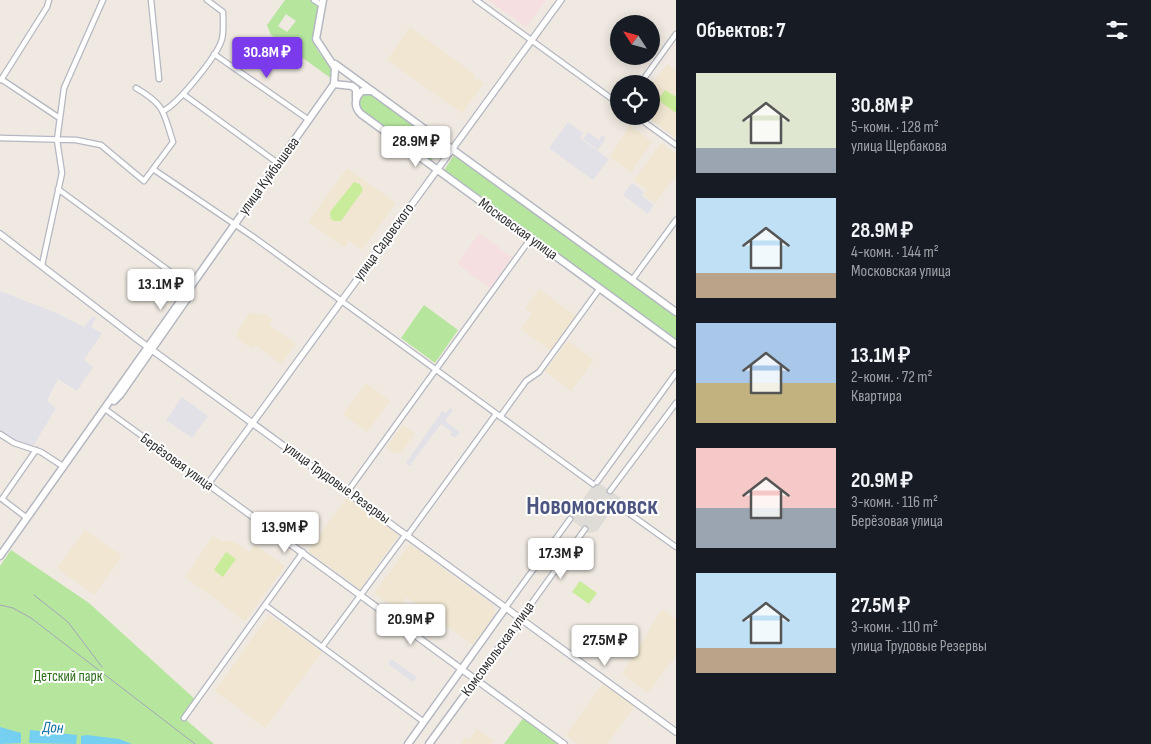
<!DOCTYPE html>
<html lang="ru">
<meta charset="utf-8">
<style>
body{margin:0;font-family:"Sofia Sans Condensed",sans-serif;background:#20242c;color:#f1f3f6;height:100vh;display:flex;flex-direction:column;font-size:19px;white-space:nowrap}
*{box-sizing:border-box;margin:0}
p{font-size:16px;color:#9ea1a6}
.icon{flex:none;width:28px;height:28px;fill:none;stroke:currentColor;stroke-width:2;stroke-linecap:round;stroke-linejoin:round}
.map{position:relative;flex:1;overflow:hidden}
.details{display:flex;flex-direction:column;background:#171b24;width:475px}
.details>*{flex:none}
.needle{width:32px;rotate:306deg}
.buttons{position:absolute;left:610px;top:15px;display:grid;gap:10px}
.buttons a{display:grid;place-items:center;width:50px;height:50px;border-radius:50%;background:#171b24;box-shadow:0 2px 12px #0003;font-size:25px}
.price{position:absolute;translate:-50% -42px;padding:0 11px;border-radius:5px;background:#fff;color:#222;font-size:16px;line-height:32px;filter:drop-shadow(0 1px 2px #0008)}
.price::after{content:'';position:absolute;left:50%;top:30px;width:15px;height:11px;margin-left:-8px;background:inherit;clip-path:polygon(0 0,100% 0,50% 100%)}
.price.on{background:#7c3aed;color:#fff}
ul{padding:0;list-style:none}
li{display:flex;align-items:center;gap:15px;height:125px;padding:0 20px}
li span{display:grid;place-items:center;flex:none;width:140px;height:100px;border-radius:0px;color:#555}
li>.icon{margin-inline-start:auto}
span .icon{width:60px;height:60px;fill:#fffc;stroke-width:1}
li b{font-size:21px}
h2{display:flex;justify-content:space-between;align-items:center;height:60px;padding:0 20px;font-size:21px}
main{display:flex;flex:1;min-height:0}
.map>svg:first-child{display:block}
.industrial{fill:#e3e1e8}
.education{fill:#f0e6d1}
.medical{fill:#f5dfe0}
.green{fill:#b6e59e;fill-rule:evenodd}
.pitch{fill:#c9ec9a}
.plaza{fill:#dfdcd8}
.water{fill:#75cff0}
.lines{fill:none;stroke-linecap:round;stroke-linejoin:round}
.minor-casing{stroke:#b4b7c1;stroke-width:7}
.tertiary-casing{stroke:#b4b7c1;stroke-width:8}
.secondary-casing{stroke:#b4b7c1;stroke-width:9}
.minor{stroke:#fff;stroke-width:4.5}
.tertiary{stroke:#fff;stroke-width:5.5}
.secondary{stroke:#fff;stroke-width:6}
.rail{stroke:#a3a6b8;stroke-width:1}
.labels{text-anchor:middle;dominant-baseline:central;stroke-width:4;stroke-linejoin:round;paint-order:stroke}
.street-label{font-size:15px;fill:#2e2e2e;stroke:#fff}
.park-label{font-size:15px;fill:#2c6e1b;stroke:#fff}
.water-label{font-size:16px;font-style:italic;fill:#0d6fa3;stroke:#fff}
.town-label{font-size:25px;font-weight:bold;fill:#4d5680;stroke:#fff}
</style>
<main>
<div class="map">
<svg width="676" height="744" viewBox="0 0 676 744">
<rect width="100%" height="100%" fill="#efe9e1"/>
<path class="industrial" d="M568,122L583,133L580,138L609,159L593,180L549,148Z
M588,132L599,140L602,135L606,138L598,150L583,139Z
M632,183L644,192L642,196L654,205L648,214L623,195Z
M0,291L59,314L84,327L93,316L96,318L91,327L102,333L84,360L93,367L77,391L58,379L47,401L56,408L32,448L14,442L0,430Z
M182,397L208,416L192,438L166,420Z
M450,408L453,410L445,421L460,432L455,438L450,435L452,432L441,424L410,466L406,463L442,411L446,413Z
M391,659L417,677L413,682L388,664Z"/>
<path class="education" d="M410,27L474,74L475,80L479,79L484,83L462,113L387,60Z
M667,64L676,71V138L646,116H651V86Z
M630,125L652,142L631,172L610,157Z
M661,143L676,154V175L655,203L644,195L647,190L634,180Z
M347,168L396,203L362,250L349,241L345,248L308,222Z
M539,289L576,316L551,351L521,329L532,313L525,308Z
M250,313L265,314L272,319L269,325L296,344L281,364L255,345L252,349L238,339L236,333Z
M568,341L594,360L571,391L545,371Z
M366,383L390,401L367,432L343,414Z
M403,425L415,434L401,453H394L386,447Z
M347,497L399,535L360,589L308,551Z
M85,530L122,556L94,595L57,568Z
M213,536L221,541H232L249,552L255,545L285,566L245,621L185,577Z
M410,544L494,606L495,614L473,645L407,597L397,610L374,593Z
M662,609L676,619V655L648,693L622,674Z
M269,615L322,652L265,728L215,691Z
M604,682L636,704L607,744H578L566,735Z
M477,729L494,741L491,744H461L465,738L469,740Z"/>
<path class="medical" d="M488,0H546L526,27Z
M479,233L512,257L490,288L457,264Z"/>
<path class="green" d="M285,0H312L319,5C319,18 310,32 315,45C320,58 334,63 332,79L271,35L267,25ZM286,14L296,21L287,32L278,26Z
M365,91L443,146L430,162L359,110L357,103Z
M455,154L676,315V340L443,172Z
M424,305L458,330L435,363L401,338Z
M11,550L89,603L197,701L184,718L214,744H0V566Z
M524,717L562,744H504Z"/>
<path class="pitch" d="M665,90L676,97V113L658,100Z
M354,182L360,184L363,190L341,221H334L331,219L330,212Z
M226,552L236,559L223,577L214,570Z
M580,581L597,593L589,604L572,592Z"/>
<path class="plaza" d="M596,481L621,498L597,531L589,533L569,518Z"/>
<path class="water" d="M0,727L21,733V743L0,744Z
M30,730L77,735L76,744L29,743Z
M87,735L119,739L132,744H81V736Z"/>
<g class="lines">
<defs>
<path id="minor" d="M151,0L159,79
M314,0L322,5
M476,0L619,104
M214,54L309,120
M1,79L58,117
M1,80L47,7L49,0
M640,84L676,34
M183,94L279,164
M163,111C177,105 218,55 222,39C224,31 223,20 223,12L207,0
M636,116L676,145
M0,138L76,140L101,145L144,181L173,142C163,111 165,105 136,88
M153,169L255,238L593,484
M58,189L191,287
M42,265L62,173L57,140L64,88L103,0
M632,280L676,220
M105,409L208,484
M500,417L526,381L539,372L600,288
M0,434L14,443L41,452L64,467
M597,482L676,373
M348,491L531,238
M610,491L676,403
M616,504L676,547
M27,518L2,499L36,450
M408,535L496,414
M265,605L424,722
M506,607L570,519
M521,618L585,529
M322,647L406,534
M184,718L303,552"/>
<path id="tertiary" d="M561,0L208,484L564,744
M0,234L137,339L676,732"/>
<path id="secondary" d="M335,64L676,312
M334,84L352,86L356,89V99
M371,91H362C355,98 353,106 361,114L676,344
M114,401L120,395L189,296
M0,556L334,84L335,68L316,39L323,0
M408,744L506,607
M429,744L521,618"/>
</defs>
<use href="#minor" class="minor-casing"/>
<use href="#tertiary" class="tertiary-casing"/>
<use href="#secondary" class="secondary-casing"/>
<use href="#minor" class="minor"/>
<use href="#tertiary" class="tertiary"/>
<use href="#secondary" class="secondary"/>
<path class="rail" d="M34,595L68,622L102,667
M0,605L13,608L31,618L195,744"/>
</g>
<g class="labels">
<g class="street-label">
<text transform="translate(269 176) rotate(-54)">улица Куйбышева</text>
<text transform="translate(518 229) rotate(36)">Московская улица</text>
<text transform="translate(384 242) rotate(-54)">улица Садовского</text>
<text transform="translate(177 462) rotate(36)">Берёзовая улица</text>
<text transform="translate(337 483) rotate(36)">улица Трудовые Резервы</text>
<text transform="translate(498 649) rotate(-54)">Комсомольская улица</text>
</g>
<g class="park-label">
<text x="68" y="676">Детский парк</text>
</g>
<g class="water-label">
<text transform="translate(53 728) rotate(3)">Дон</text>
</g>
<g class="town-label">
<text x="592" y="506">Новомосковск</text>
</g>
</g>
</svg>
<div class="buttons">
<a><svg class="needle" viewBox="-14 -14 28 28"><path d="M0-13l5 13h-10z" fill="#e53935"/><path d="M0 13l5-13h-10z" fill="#9ea1a6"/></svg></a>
<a><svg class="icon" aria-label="locate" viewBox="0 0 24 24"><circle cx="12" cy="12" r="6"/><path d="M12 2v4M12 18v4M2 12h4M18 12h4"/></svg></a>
</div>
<b class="price on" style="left:267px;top:79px">30.8M ₽</b>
<b class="price" style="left:416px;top:168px">28.9M ₽</b>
<b class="price" style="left:161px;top:311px">13.1M ₽</b>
<b class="price" style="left:285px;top:554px">13.9M ₽</b>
<b class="price" style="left:561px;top:580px">17.3M ₽</b>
<b class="price" style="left:411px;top:646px">20.9M ₽</b>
<b class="price" style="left:605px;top:667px">27.5M ₽</b>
</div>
<section class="details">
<h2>Объектов: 7<svg class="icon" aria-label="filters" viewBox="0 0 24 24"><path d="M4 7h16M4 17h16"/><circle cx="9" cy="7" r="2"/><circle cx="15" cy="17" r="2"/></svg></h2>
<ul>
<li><span style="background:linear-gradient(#dfe7d0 75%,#9aa5b1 0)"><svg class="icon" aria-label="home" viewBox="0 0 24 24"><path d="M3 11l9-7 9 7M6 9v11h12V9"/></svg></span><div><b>30.8M ₽</b><p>5-комн. · 128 m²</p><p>улица Щербакова</p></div></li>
<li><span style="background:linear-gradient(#bfe0f5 75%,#b9a48a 0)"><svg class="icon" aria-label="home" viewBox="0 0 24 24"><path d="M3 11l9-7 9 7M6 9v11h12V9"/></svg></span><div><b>28.9M ₽</b><p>4-комн. · 144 m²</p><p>Московская улица</p></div></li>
<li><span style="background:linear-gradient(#a9c7e8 60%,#c2b280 0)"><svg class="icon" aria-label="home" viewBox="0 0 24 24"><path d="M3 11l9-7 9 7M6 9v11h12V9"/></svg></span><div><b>13.1M ₽</b><p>2-комн. · 72 m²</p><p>Квартира</p></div></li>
<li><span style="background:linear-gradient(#f6c9c9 60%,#9aa5b1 0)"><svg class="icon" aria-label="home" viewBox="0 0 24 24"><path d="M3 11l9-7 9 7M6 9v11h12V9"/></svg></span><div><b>20.9M ₽</b><p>3-комн. · 116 m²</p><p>Берёзовая улица</p></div></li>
<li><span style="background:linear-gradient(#bfe0f5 75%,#b9a48a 0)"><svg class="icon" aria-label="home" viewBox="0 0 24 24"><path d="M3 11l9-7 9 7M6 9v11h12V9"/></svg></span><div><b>27.5M ₽</b><p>3-комн. · 110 m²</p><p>улица Трудовые Резервы</p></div></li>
</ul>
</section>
</main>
